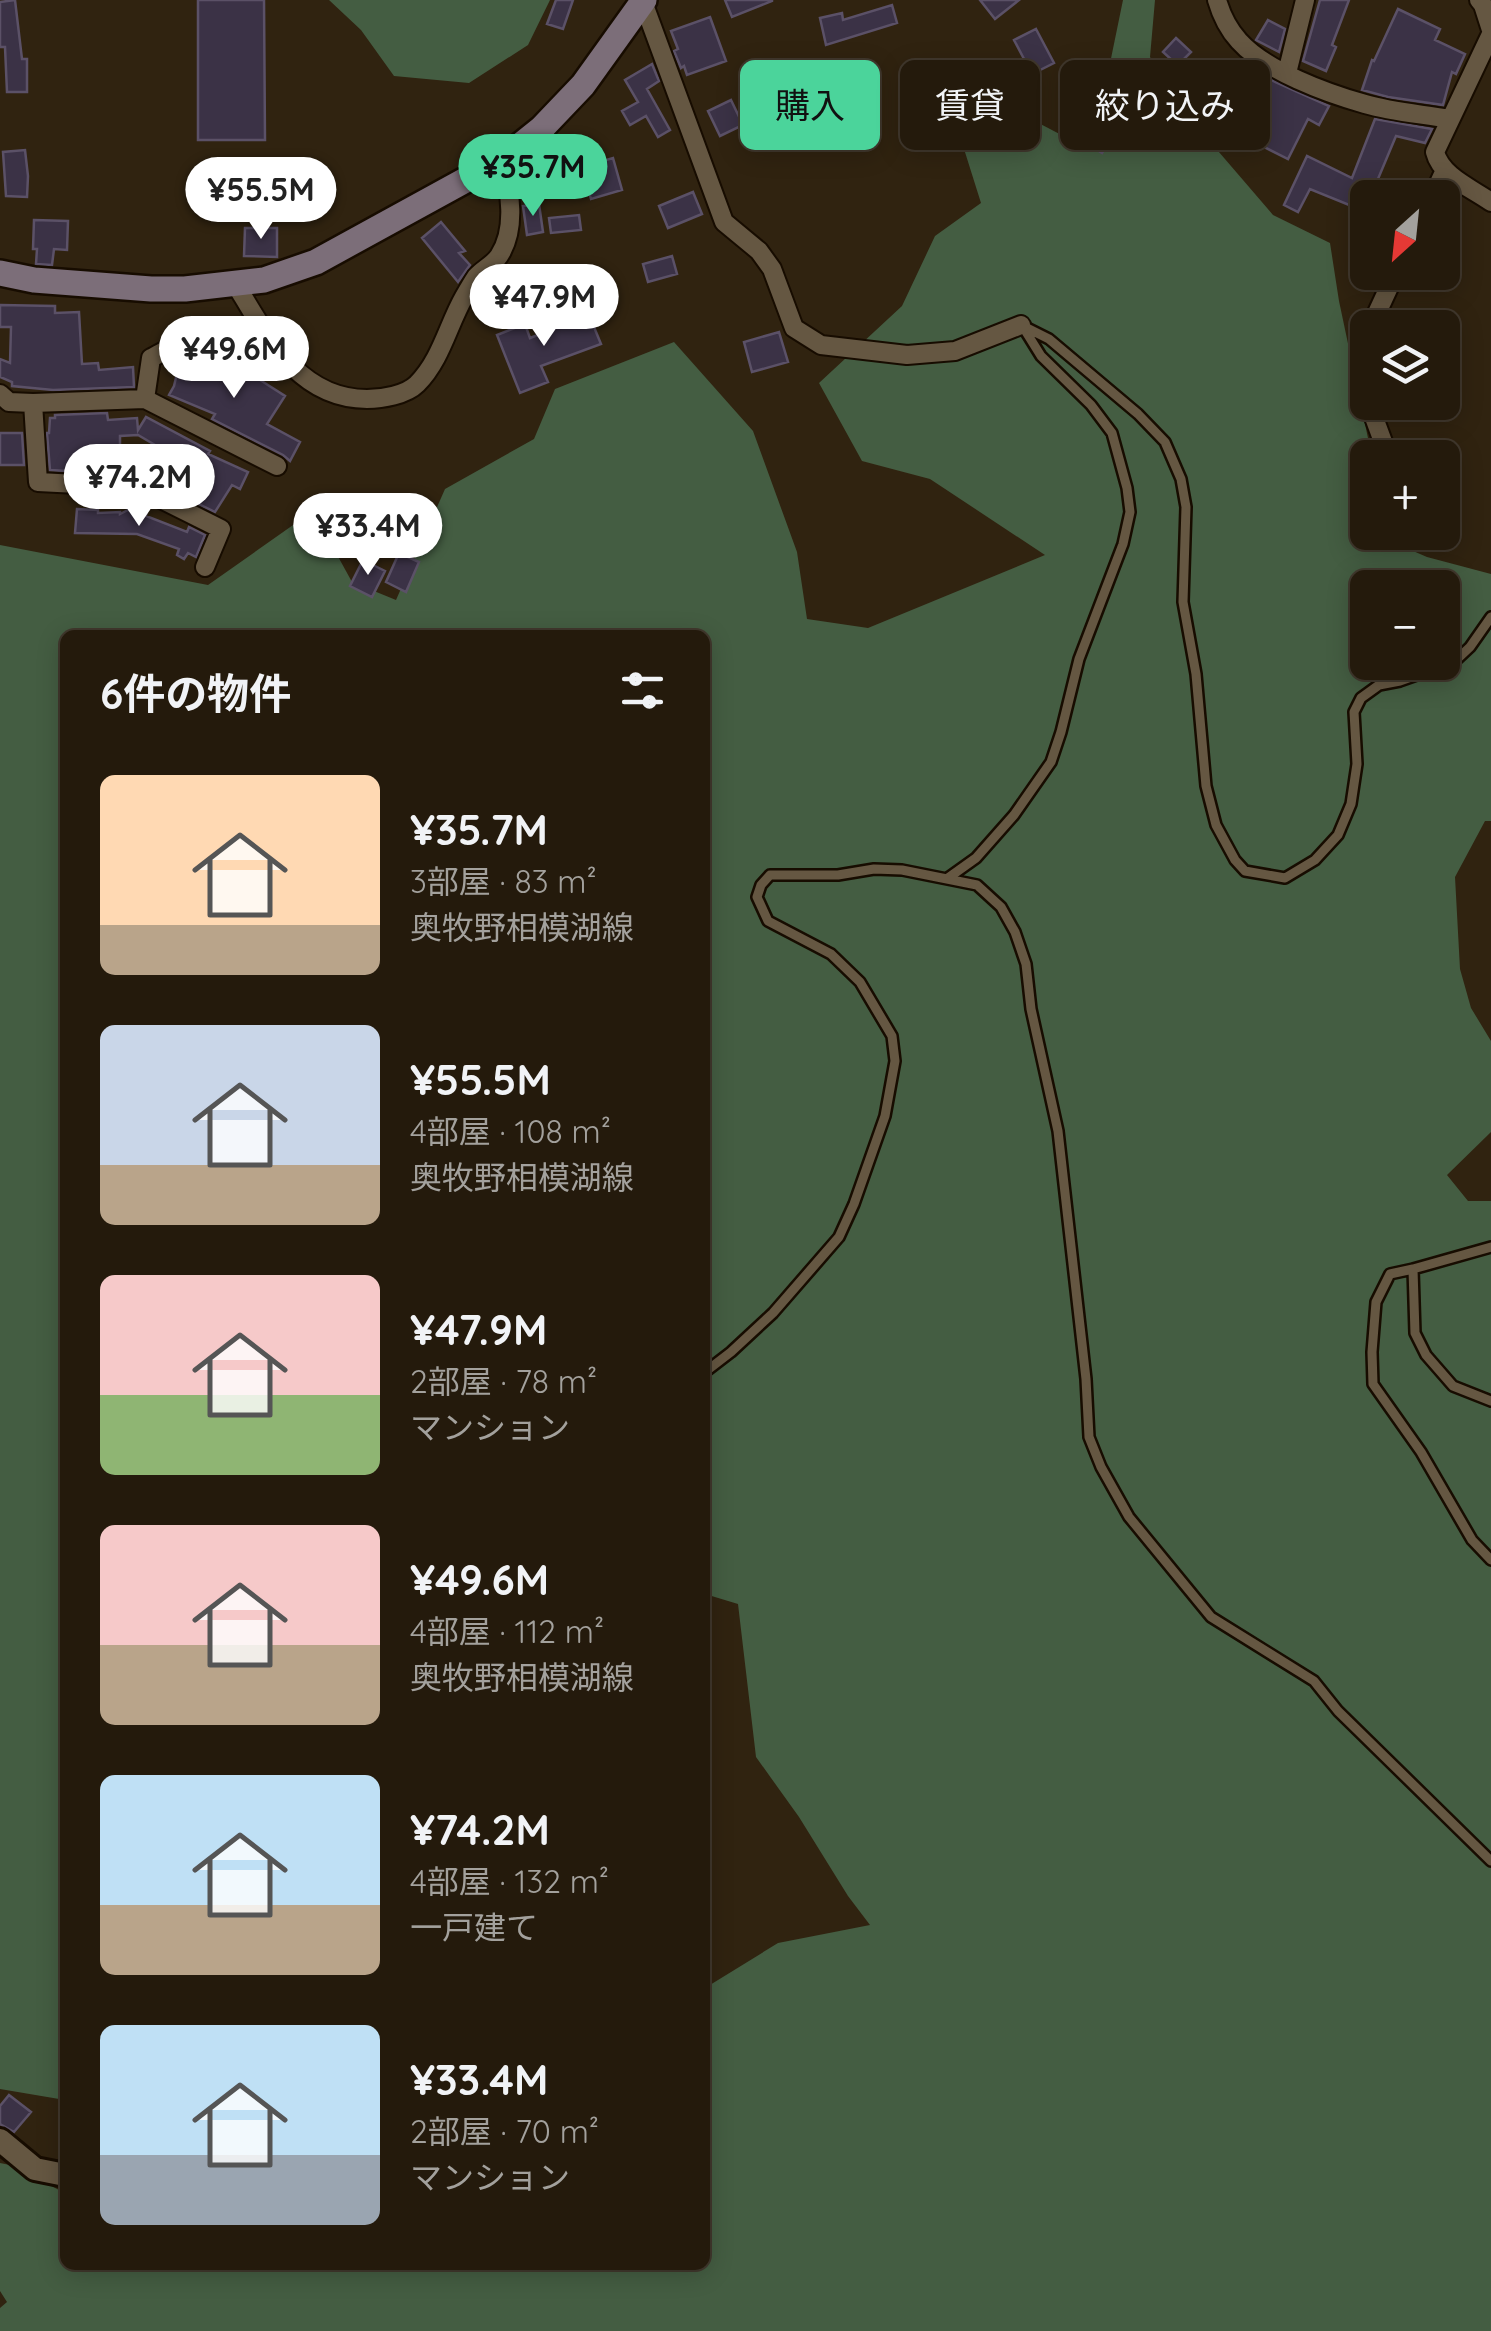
<!DOCTYPE html>
<html lang="ja">
<meta charset="utf-8">
<style>
body{margin:0;font-family:Quicksand,"Noto Sans JP",sans-serif;background:#2c2315;color:#f1f3f6;height:100vh;display:flex;flex-direction:column;font-size:38px;white-space:nowrap}
*{box-sizing:border-box;margin:0}
p{font-size:32px;color:#a3a19d}
.icon{flex:none;width:55px;height:55px;fill:none;stroke:currentColor;stroke-width:2;stroke-linecap:round;stroke-linejoin:round}
.map{position:relative;flex:1;overflow:hidden}
.sheet{position:absolute;left:60px;top:630px;width:650px;height:1640px;display:flex;flex-direction:column;background:#241a0c;border-radius:15px;box-shadow:0 5px 25px #0003,0 0 0 2px #41382d}
.sheet>*{flex:none}
.top-card{position:absolute;left:740px;top:60px;width:600px;height:90px;display:flex;gap:20px}
.needle{width:65px;rotate:207deg}
.fabs{position:absolute;left:1350px;top:180px;display:grid;gap:20px}
.fabs a{display:grid;place-items:center;width:110px;height:110px;border-radius:15px;background:#241a0c;box-shadow:0 5px 25px #0003,0 0 0 2px #41382d;font-size:50px}
.price{position:absolute;translate:-50% -85px;padding:0 22px;border-radius:35px;background:#fff;color:#222;font-size:32px;line-height:65px;filter:drop-shadow(0 2px 5px #0008)}
.price::after{content:'';position:absolute;left:50%;top:60px;width:30px;height:22px;margin-left:-15px;background:inherit;clip-path:polygon(0 0,100% 0,50% 100%)}
.price.active{background:#4bd49b;color:#111}
ul{padding:0;list-style:none}
li{display:flex;align-items:center;gap:30px;height:250px;padding:0 40px}
li span{display:grid;place-items:center;flex:none;width:280px;height:200px;border-radius:15px;color:#555}
li>.icon{margin-inline-start:auto}
span .icon{width:120px;height:120px;fill:#fffc;stroke-width:1}
li b{font-size:42px}
h2{display:flex;justify-content:space-between;align-items:center;height:120px;padding:0 40px;font-size:42px}
.chip{padding:0 35px;border-radius:15px;background:#241a0c;box-shadow:0 5px 25px #0003,0 0 0 2px #41382d;font-size:35px;line-height:90px}
.chip.active{background:#4bd49b;color:#111}
.map>svg:first-child{display:block}
.forest{fill:#445d42;fill-rule:evenodd}
.building{fill:#3b3246;stroke:#5b5167;stroke-width:2.5}
.lines{fill:none;stroke-linecap:round;stroke-linejoin:round}
.service-casing{stroke:#170c00;stroke-width:14}
.minor-casing{stroke:#170c00;stroke-width:22}
.tertiary-casing{stroke:#170c00;stroke-width:28}
.secondary-casing{stroke:#170c00;stroke-width:30}
.service{stroke:#655742;stroke-width:9}
.minor{stroke:#655742;stroke-width:18}
.tertiary{stroke:#655742;stroke-width:22}
.secondary{stroke:#7c6e79;stroke-width:25}
</style>
<div class="map">
<svg width="1491" height="2331" viewBox="0 0 1491 2331">
<rect width="100%" height="100%" fill="#302310"/>
<path class="forest" d="M329,0H550L528,45L469,83L394,76L361,30Z
M1123,0H1155L1150,57L1182,109L1273,215L1330,243L1339,301L1372,457L1368,458V532L1382,533L1383,538L1427,557L1491,574V821H1485L1455,877L1460,969L1471,1008L1491,1041V1132L1447,1175L1468,1201H1491V2331H0V2308L7,2302L0,2291V2163L10,2165L65,2193V2265H705V1988L778,1943L870,1925L848,1896L799,1817L756,1757L738,1604L705,1594V635H65V2100L0,2089V545L208,585L313,511L352,582L396,600L445,489L534,439L555,389L674,342L753,431L797,552L807,619L868,628L1045,555L930,479L862,461L819,383L902,306L935,236L981,203L953,114L1029,118L1092,151ZM1368,588H1442V662H1368Z"/>
<path class="building" d="M15,0L22,59H27V92H7L5,47H0V2Z
M198,0H264L265,140H198Z
M556,0H573L563,29L547,24Z
M725,0H772V1L732,17Z
M980,0H1019L995,19Z
M1320,0H1349L1332,45L1336,47L1326,71L1303,61Z
M892,5L897,23L826,45L820,18L842,13L843,20Z
M1398,9L1440,29L1435,40L1465,54L1456,74L1452,72L1443,105L1388,97L1362,90L1372,60L1374,61Z
M710,17L726,61L687,75L684,66L681,68L674,51L678,49L671,31Z
M1268,20L1285,29L1279,52L1256,40Z
M1036,29L1054,63L1032,74L1014,40Z
M1176,38L1191,52L1179,64L1225,107L1243,70L1245,91L1250,67L1275,82L1329,106L1319,125L1308,119L1288,159L1254,142L1250,150L1228,138L1225,143L1207,132L1212,125L1173,88L1160,80L1174,62L1163,52Z
M652,64L659,81L647,89L670,130L658,137L646,116L630,125L622,111L638,102L625,80Z
M1112,94L1127,125L1116,130L1102,153L1088,144L1103,118L1096,102Z
M731,100L743,125L720,136L708,111Z
M1375,119L1432,129L1425,143L1396,136L1370,198H1368L1364,211L1310,189L1298,212L1284,205L1307,156L1352,178Z
M25,150L28,176L27,197L6,196L3,152Z
M613,158L622,190L591,199L581,167Z
M693,192L702,214L668,228L659,206Z
M539,204L543,232L527,235L523,206Z
M579,215L581,230L551,233L549,218Z
M34,220L68,221L67,250L54,249L52,265L36,264L37,249H33Z
M441,222L465,251L459,253L470,265L458,282L422,238Z
M245,228H277V257L244,256Z
M672,256L677,274L648,282L643,264Z
M0,305L55,306V313L79,312L82,364L98,363L99,370L133,367L134,387L53,390L12,386V382L0,377V359L10,363L11,327H0Z
M589,315L601,344L541,366L548,382L520,393L497,335L525,324L530,338Z
M779,332L788,362L752,372L744,342Z
M183,356L210,362L211,359L246,371L285,396L267,424L300,442L290,461L283,455L212,419L215,414L169,395L174,386L181,357Z
M107,413L108,420L137,418L138,430L146,417L210,451L208,454L248,472L240,489L232,485L215,512L168,489L169,486L142,472L155,445L138,435L120,436V474L50,470L47,433H49L50,418H55V415Z
M0,433H22L24,465H0Z
M77,509L98,510V513L120,512V514L128,510L147,511L146,516L187,532L189,527L205,535L196,557L188,553L184,559L177,555L179,549L137,534L75,533Z
M399,553L419,562L406,592L386,582Z
M363,560L385,571L372,597L350,586Z
M9,2095L31,2112L14,2132L0,2124V2106Z"/>
<g class="lines">
<defs>
<path id="service" d="M1021,325L1049,339L1138,414L1165,442L1181,479L1186,507L1183,602L1196,674L1206,786L1216,825L1235,860L1245,871L1285,878L1315,860L1338,835L1351,804L1357,764L1354,712L1361,698L1379,685L1400,681L1454,662L1470,647L1491,617
M948,878L976,858L1014,815L1051,762L1061,732L1079,659L1123,544L1130,512L1127,488L1112,433L1091,405L1041,356L1023,327
M1413,1269L1491,1247
M705,1372L731,1352L773,1313L839,1237L854,1204L885,1116L895,1061L892,1036L860,982L831,954L768,921L757,897L761,885L770,875H838L874,869L902,870L977,885L1001,907L1015,932L1026,964L1031,1009L1058,1131L1086,1379L1089,1437L1101,1467L1129,1517L1211,1617L1314,1681L1338,1711L1491,1861
M1491,1401L1453,1386L1426,1355L1415,1333L1413,1269L1390,1274L1376,1302L1372,1352L1373,1384L1421,1452L1472,1540L1491,1560"/>
<path id="minor" d="M1217,0C1221,14 1229,30 1239,41C1266,71 1326,93 1365,104C1392,112 1422,114 1450,119
M1479,0L1483,5L1491,30
M643,2L724,222L759,251L772,269L794,328L821,345L907,355L955,351L1021,325
M1491,34L1435,152C1441,176 1471,188 1491,202
M1287,73L1305,0
M1432,198L1445,170
M236,285C267,336 298,399 367,399C382,399 406,395 417,384C441,360 448,325 464,297C468,290 472,283 476,277C483,269 493,265 499,256C517,229 510,190 502,160
M1370,328L1396,272
M1368,333V349
M0,394L9,402L33,403L145,399L277,466
M145,399L151,358C161,353 170,347 181,343C212,330 248,345 279,353
M1372,402V412L1389,458
M33,403L38,482L137,487L221,529L205,567
M1410,532V533"/>
<path id="tertiary" d="M0,2140L35,2169L65,2175"/>
<path id="secondary" d="M0,273L34,280L151,289H185L264,280L316,262L502,160L542,128L583,85L644,0"/>
</defs>
<use href="#service" class="service-casing"/>
<use href="#minor" class="minor-casing"/>
<use href="#tertiary" class="tertiary-casing"/>
<use href="#secondary" class="secondary-casing"/>
<use href="#service" class="service"/>
<use href="#minor" class="minor"/>
<use href="#tertiary" class="tertiary"/>
<use href="#secondary" class="secondary"/>
</g>
</svg>
<div class="fabs">
<a><svg class="needle" viewBox="-14 -14 28 28"><path d="M0-13l5 13h-10z" fill="#e53935"/><path d="M0 13l5-13h-10z" fill="#a3a19d"/></svg></a>
<a><svg class="icon" aria-label="layers" viewBox="0 0 24 24"><path d="M12 4l9 5-9 5-9-5zM3 14l9 5 9-5"/></svg></a>
<a>+</a>
<a>−</a>
</div>
<b class="price active" style="left:533px;top:219px">¥35.7M</b>
<b class="price" style="left:261px;top:242px">¥55.5M</b>
<b class="price" style="left:544px;top:349px">¥47.9M</b>
<b class="price" style="left:234px;top:401px">¥49.6M</b>
<b class="price" style="left:139px;top:529px">¥74.2M</b>
<b class="price" style="left:368px;top:578px">¥33.4M</b>
<div class="top-card">
<a class="chip active">購入</a>
<a class="chip">賃貸</a>
<a class="chip">絞り込み</a>
</div>
<section class="sheet">
<h2>6件の物件<svg class="icon" aria-label="filters" viewBox="0 0 24 24"><path d="M4 7h16M4 17h16"/><circle cx="9" cy="7" r="2"/><circle cx="15" cy="17" r="2"/></svg></h2>
<ul>
<li><span style="background:linear-gradient(#ffd9b3 75%,#b9a48a 0)"><svg class="icon" aria-label="home" viewBox="0 0 24 24"><path d="M3 11l9-7 9 7M6 9v11h12V9"/></svg></span><div><b>¥35.7M</b><p>3部屋 · 83 m²</p><p>奥牧野相模湖線</p></div></li>
<li><span style="background:linear-gradient(#c9d6e8 70%,#b9a48a 0)"><svg class="icon" aria-label="home" viewBox="0 0 24 24"><path d="M3 11l9-7 9 7M6 9v11h12V9"/></svg></span><div><b>¥55.5M</b><p>4部屋 · 108 m²</p><p>奥牧野相模湖線</p></div></li>
<li><span style="background:linear-gradient(#f6c9c9 60%,#8fb573 0)"><svg class="icon" aria-label="home" viewBox="0 0 24 24"><path d="M3 11l9-7 9 7M6 9v11h12V9"/></svg></span><div><b>¥47.9M</b><p>2部屋 · 78 m²</p><p>マンション</p></div></li>
<li><span style="background:linear-gradient(#f6c9c9 60%,#b9a48a 0)"><svg class="icon" aria-label="home" viewBox="0 0 24 24"><path d="M3 11l9-7 9 7M6 9v11h12V9"/></svg></span><div><b>¥49.6M</b><p>4部屋 · 112 m²</p><p>奥牧野相模湖線</p></div></li>
<li><span style="background:linear-gradient(#bfe0f5 65%,#b9a48a 0)"><svg class="icon" aria-label="home" viewBox="0 0 24 24"><path d="M3 11l9-7 9 7M6 9v11h12V9"/></svg></span><div><b>¥74.2M</b><p>4部屋 · 132 m²</p><p>一戸建て</p></div></li>
<li><span style="background:linear-gradient(#bfe0f5 65%,#9aa5b1 0)"><svg class="icon" aria-label="home" viewBox="0 0 24 24"><path d="M3 11l9-7 9 7M6 9v11h12V9"/></svg></span><div><b>¥33.4M</b><p>2部屋 · 70 m²</p><p>マンション</p></div></li>
</ul>
</section>
</div>
